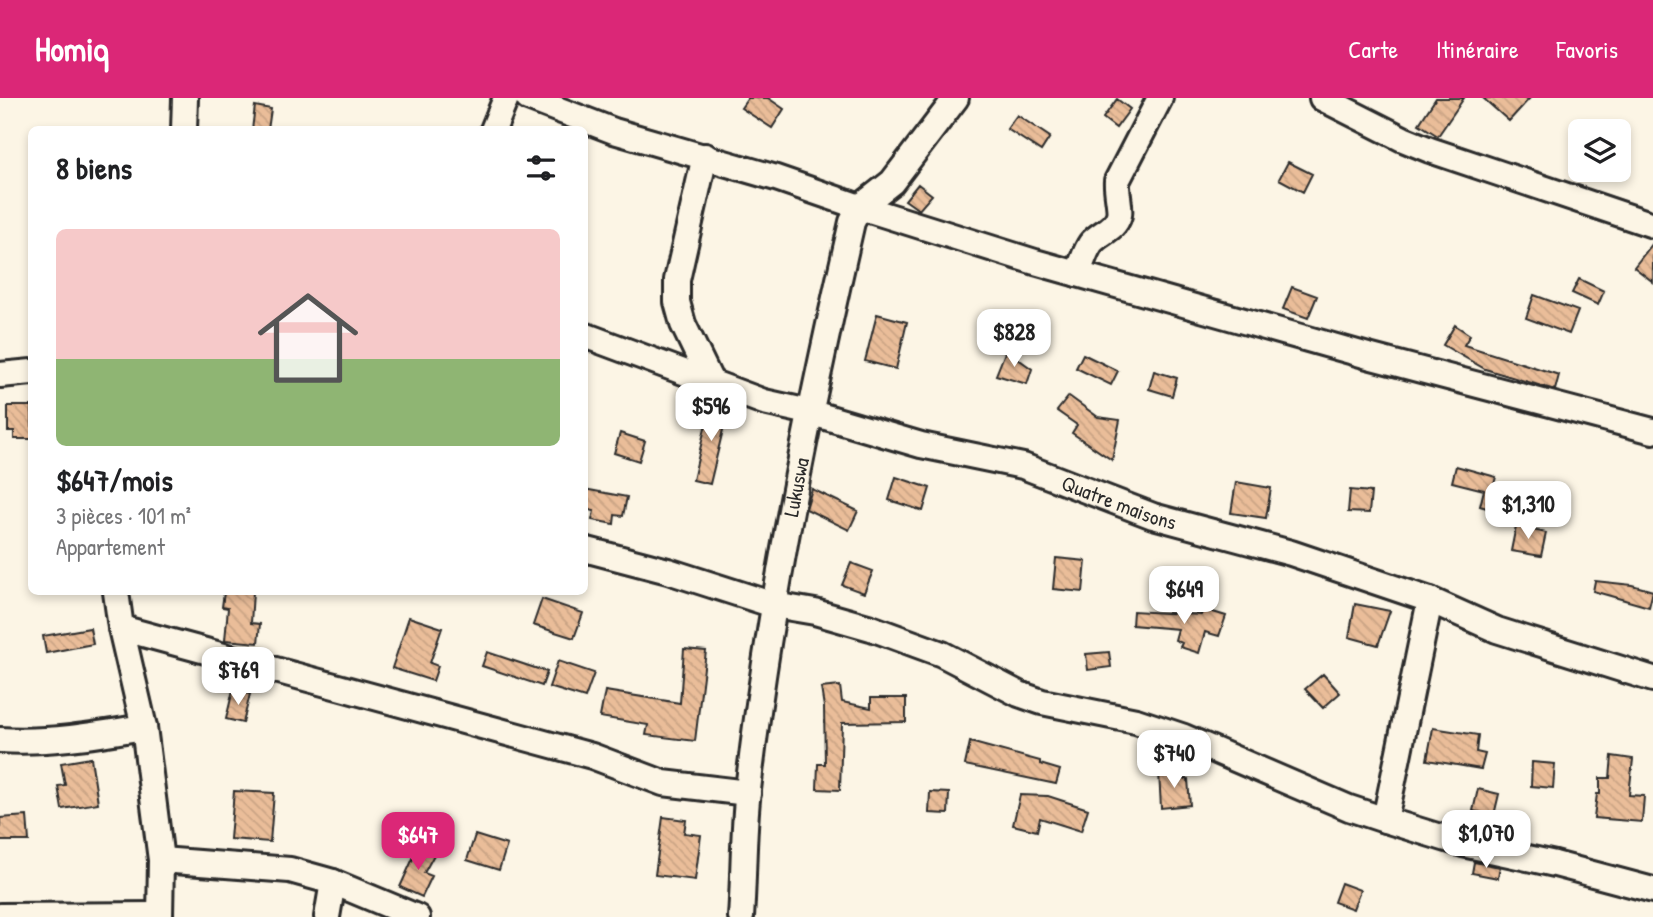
<!DOCTYPE html>
<html lang="fr">
<meta charset="utf-8">
<style>
body{margin:0;font-family:"Patrick Hand",sans-serif;background:#f2f2f2;color:#202124;height:100vh;display:flex;flex-direction:column;font-size:26px;white-space:nowrap}
*{box-sizing:border-box;margin:0}
p{font-size:23px;color:#757577}
.icon{flex:none;width:38px;height:38px;fill:none;stroke:currentColor;stroke-width:2;stroke-linecap:round;stroke-linejoin:round}
.map{position:relative;flex:1;overflow:hidden}
.sheet{position:absolute;left:28px;top:28px;width:560px;height:469px;display:flex;flex-direction:column;background:#fff;border-radius:10px;box-shadow:0 4px 10px #0003}
.sheet>*{flex:none}
.buttons{position:absolute;left:1568px;top:21px;display:grid;gap:14px}
.buttons a{display:grid;place-items:center;width:63px;height:63px;border-radius:10px;background:#fff;box-shadow:0 4px 10px #0003;font-size:35px}
.price{position:absolute;translate:-50% -60px;padding:0 16px;border-radius:14px;background:#fff;color:#222;font-size:23px;line-height:46px;filter:drop-shadow(0 2px 4px #0008)}
.price::after{content:'';position:absolute;left:50%;top:42px;width:21px;height:16px;margin-left:-10px;background:inherit;clip-path:polygon(0 0,100% 0,50% 100%)}
.price.current{background:#db2777;color:#fff}
ul{padding:0;list-style:none}
li{display:grid;align-content:center;gap:14px;height:371px;padding:0 28px}
li span{display:grid;place-items:center;height:217px;border-radius:10px;color:#555}
li>.icon{margin-inline-start:auto}
span .icon{width:126px;height:126px;fill:#fffc;stroke-width:1}
li b{font-size:30px}
h2{display:flex;justify-content:space-between;align-items:center;height:84px;padding:0 28px;font-size:30px}
header{display:flex;align-items:center;gap:42px;box-sizing:border-box;height:98px;padding:0 35px;background:#db2777;color:#fff}
header strong{font-size:33px}
nav{display:flex;gap:38px;margin-inline-start:auto;font-size:24px}
.map>svg:first-child{display:block}
.building{fill:url(#building-back-hatch);stroke:#2b2b2b;stroke-width:2}
.lines{fill:none;stroke-linecap:round;stroke-linejoin:round}
.minor-casing{stroke:#2b2b2b;stroke-width:30}
.minor{stroke:#fcf5e5;stroke-width:24}
.labels{text-anchor:middle;dominant-baseline:central;stroke-width:5;stroke-linejoin:round;paint-order:stroke}
.street-label{font-size:21px;fill:#2b2b2b;stroke:#fcf5e5}
</style>
<header>
<strong>Homiq</strong>
<nav><a>Carte</a><a>Itinéraire</a><a>Favoris</a></nav>
</header>
<div class="map">
<svg width="1653" height="819" viewBox="0 0 1653 819">
<defs>
<pattern id="building-back-hatch" width="6" height="6" patternUnits="userSpaceOnUse" patternTransform="scale(1.75)"><rect width="6" height="6" fill="#eabd99"/><path d="M-1 5l2 2M0 0l6 6M5-1l2 2" fill="none" stroke="#c9a384"/></pattern>
</defs>
<rect width="100%" height="100%" fill="#fcf5e5"/>
<filter id="ink" filterUnits="userSpaceOnUse"><feTurbulence type="fractalNoise" baseFrequency=".0143" numOctaves="2"/><feDisplacementMap in="SourceGraphic" scale="14" xChannelSelector="R" yChannelSelector="G"/><feConvolveMatrix kernelMatrix="1 2 1 2 8 2 1 2 1" color-interpolation-filters="sRGB"/></filter>
<g filter="url(#ink)">
<path class="building" d="M748,0H768L784,11L772,30L741,10Z
M1436,0H1464L1438,38L1419,26Z
M1483,0H1530L1509,23Z
M1117,1L1130,11L1116,30L1103,20Z
M255,8L271,11L268,32H252Z
M1017,17L1050,39L1041,53L1007,31Z
M1288,64L1312,76L1303,94L1279,81Z
M918,86L932,97L919,112L905,102Z
M1653,145V184L1634,169Z
M1579,181L1604,193L1598,207L1572,195Z
M1292,189L1317,198L1308,220L1283,211Z
M1534,197L1578,213L1569,236L1526,220Z
M877,216L907,224L896,271L865,263Z
M1455,227L1470,237L1464,247L1559,277L1555,292L1485,271L1443,247Z
M1006,252L1032,271L1027,286L996,277Z
M1083,256L1118,273L1111,287L1076,270Z
M1154,273L1177,280L1172,298L1149,291Z
M1069,298L1098,319L1120,322L1112,362L1072,335L1077,327L1057,313Z
M715,302L729,307L710,386L693,382L707,321L710,322Z
M8,308H32V341H14V333H8Z
M620,335L645,343L639,363L614,355Z
M1456,368L1496,379L1493,390L1520,394L1516,419L1480,408L1484,392L1452,384Z
M896,379L930,390L923,413L889,402Z
M1236,384L1271,390L1266,420L1231,415Z
M584,391L627,399L623,418L615,417L614,426L592,422L594,413L584,411Z
M812,391L858,413L849,432L806,411Z
M1350,392L1371,394L1369,415L1348,414Z
M1516,428L1546,435L1541,458L1511,453Z
M1056,460L1086,463L1083,494L1053,491Z
M851,465L873,473L864,495L842,487Z
M1595,483L1632,487L1653,493L1649,509L1593,493Z
M224,494H253L251,525L260,526L258,545L225,542L228,510L222,509Z
M542,501L583,515L574,540L533,527Z
M1355,506L1390,513L1378,547L1349,539Z
M1203,511L1226,518L1219,538L1205,534L1199,555L1180,549L1182,545L1175,542L1178,531L1132,527L1133,513L1201,517Z
M409,519L442,530L430,565L438,568L433,583L392,570Z
M90,530L93,546L46,555L43,538Z
M684,551L706,553L695,643L646,637L648,627L600,619L605,593L680,605Z
M487,554L547,574L542,588L482,568Z
M1109,554L1111,569L1088,572L1086,556Z
M558,563L594,575L585,600L549,589Z
M1323,576L1340,595L1323,610L1305,591Z
M840,588L842,604L871,610V600H906V624L842,625L840,692L817,691L818,666H825L824,609L821,590Z
M233,592L250,596L243,625L226,621Z
M1433,630L1478,637L1476,654L1485,656L1481,671L1427,662Z
M970,644L1040,663V666L1060,672L1056,686L965,667Z
M1612,658L1633,661L1629,697L1644,698L1642,724L1594,720L1597,696H1600V680H1610Z
M91,660L98,705L62,711L58,688L65,687L61,665Z
M1532,664L1555,666L1553,690L1531,688Z
M1180,673L1181,681H1188L1190,707L1161,710L1159,674Z
M1478,691L1499,696L1494,717L1473,713Z
M234,693L274,695L270,744L230,741Z
M930,694L949,695L948,716L929,715Z
M1020,697L1048,698L1088,711L1081,733L1040,720L1037,733L1013,727Z
M27,718L29,743H0V720Z
M663,719L686,722L684,735L701,737L695,782L655,777Z
M475,737L507,747L499,772L467,762Z
M419,747L435,755L424,775L432,778L422,799L400,789Z
M1474,764L1500,769L1498,780L1472,775Z
M1341,785L1360,792L1353,811L1334,804Z"/>
<g class="lines">
<defs>
<g id="minor">
<path d="M528,0L614,33L776,80L860,109L1035,164L1368,258L1653,333"/>
<path d="M1322,0L1403,41L1430,52L1653,127"/>
<path d="M184,32L185,0"/>
<path d="M493,32L506,0"/>
<path d="M705,58L677,182V204L683,226L712,286"/>
<path d="M1077,176C1082,166 1085,153 1091,145C1100,134 1115,132 1119,117C1121,110 1116,93 1117,83L1160,0"/>
<path id="s1" d="M584,237L764,304L809,314L921,347L1023,368L1153,418L1291,455L1430,502L1497,532L1653,581"/>
<path d="M0,277L32,274"/>
<path d="M584,451L668,473L774,507L815,514L871,530L942,556L1019,596L1042,604L1136,623L1184,639L1349,710L1385,722L1463,746L1555,766L1653,792"/>
<path d="M116,494L121,530L144,629L161,762L160,819"/>
<path d="M121,530L592,658L663,685L748,695"/>
<path d="M0,642C50,645 96,637 144,629"/>
<path d="M1385,722L1430,502"/>
<path d="M161,762L290,772L333,784L417,819"/>
<path d="M0,818L160,817"/>
<path d="M327,819L333,784"/>
<path id="s2" d="M741,819C744,777 743,734 748,692C770,500 809,312 852,124L860,109L892,84L956,0"/>
</g>
</defs>
<use href="#minor" class="minor-casing"/>
<use href="#minor" class="minor"/>
</g>
</g>
<g class="labels">
<g class="street-label">
<text stroke="none"><textPath href="#s2" startOffset="434">Lukuswa</textPath></text>
<text stroke="none"><textPath href="#s1" startOffset="562">Quatre maisons</textPath></text>
</g>
</g>
</svg>
<div class="buttons">
<a><svg class="icon" aria-label="layers" viewBox="0 0 24 24"><path d="M12 4l9 5-9 5-9-5zM3 14l9 5 9-5"/></svg></a>
</div>
<b class="price" style="left:1014px;top:271px">$828</b>
<b class="price" style="left:711px;top:345px">$596</b>
<b class="price" style="left:1528px;top:443px">$1,310</b>
<b class="price" style="left:1184px;top:528px">$649</b>
<b class="price" style="left:238px;top:609px">$769</b>
<b class="price" style="left:1174px;top:692px">$740</b>
<b class="price" style="left:1486px;top:772px">$1,070</b>
<b class="price current" style="left:418px;top:774px">$647</b>
<section class="sheet">
<h2>8 biens<svg class="icon" aria-label="filters" viewBox="0 0 24 24"><path d="M4 7h16M4 17h16"/><circle cx="9" cy="7" r="2"/><circle cx="15" cy="17" r="2"/></svg></h2>
<ul>
<li><span style="background:linear-gradient(#f6c9c9 60%,#8fb573 0)"><svg class="icon" aria-label="home" viewBox="0 0 24 24"><path d="M3 11l9-7 9 7M6 9v11h12V9"/></svg></span><div><b>$647/mois</b><p>3 pièces · 101 m²</p><p>Appartement</p></div></li>
</ul>
</section>
</div>
